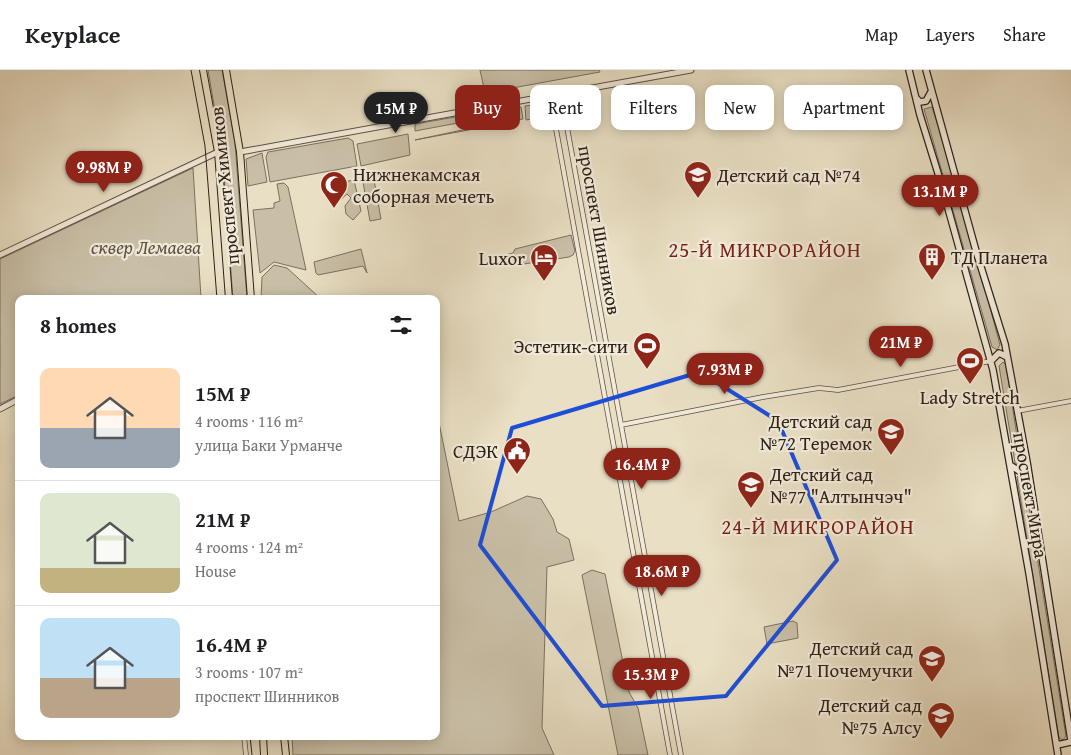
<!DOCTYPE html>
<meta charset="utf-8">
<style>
body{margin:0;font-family:"Gentium Book Plus",serif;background:#f2f2f2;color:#202124;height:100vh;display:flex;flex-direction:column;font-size:19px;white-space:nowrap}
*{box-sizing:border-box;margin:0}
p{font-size:16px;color:#757577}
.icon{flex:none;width:28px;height:28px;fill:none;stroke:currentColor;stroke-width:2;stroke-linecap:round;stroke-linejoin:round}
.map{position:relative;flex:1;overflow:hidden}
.drawer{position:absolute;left:15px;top:225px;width:425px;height:445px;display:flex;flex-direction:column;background:#fff;border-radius:10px;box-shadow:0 2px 12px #0003}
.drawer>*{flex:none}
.banner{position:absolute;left:455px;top:15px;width:475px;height:45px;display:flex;gap:10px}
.price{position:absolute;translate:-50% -42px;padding:0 11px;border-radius:18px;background:#8f2418;color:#fff;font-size:16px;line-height:32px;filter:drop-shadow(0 1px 2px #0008)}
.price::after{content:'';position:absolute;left:50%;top:30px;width:15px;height:11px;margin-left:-8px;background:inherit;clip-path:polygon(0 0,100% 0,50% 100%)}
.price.on{background:#222;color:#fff}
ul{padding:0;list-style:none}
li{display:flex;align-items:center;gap:15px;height:125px;padding:0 25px}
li+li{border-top:1px solid #e0e0e0}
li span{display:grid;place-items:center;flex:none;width:140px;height:100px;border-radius:10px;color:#555}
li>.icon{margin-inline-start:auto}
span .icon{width:60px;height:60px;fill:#fffc;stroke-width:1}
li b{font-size:21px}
h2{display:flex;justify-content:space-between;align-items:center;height:60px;padding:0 25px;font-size:21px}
.tag{padding:0 18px;border-radius:10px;background:#fff;box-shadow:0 2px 12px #0003;font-size:18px;line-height:45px}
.tag.on{background:#8f2418;color:#fff}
header{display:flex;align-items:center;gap:30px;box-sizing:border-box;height:70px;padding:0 25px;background:#fff;border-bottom:1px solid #e0e0e0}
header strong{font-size:24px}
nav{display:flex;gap:28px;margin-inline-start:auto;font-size:18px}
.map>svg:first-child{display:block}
.green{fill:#c9bfa7;stroke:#7b7060}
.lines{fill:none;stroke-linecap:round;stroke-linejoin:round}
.minor-casing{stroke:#5c5043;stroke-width:5.5}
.tertiary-casing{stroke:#5c5043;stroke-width:7}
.secondary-casing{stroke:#2d2118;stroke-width:8}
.primary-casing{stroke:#2d2118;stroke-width:8}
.minor{stroke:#f1ead9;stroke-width:4}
.tertiary{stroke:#f1ead9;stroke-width:5}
.secondary{stroke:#f1ead9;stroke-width:5.5}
.primary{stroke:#e9dfc4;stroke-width:6}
.tram{stroke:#2d2118;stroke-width:1}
.marked{fill:none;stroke:#1d4ed8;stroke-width:4;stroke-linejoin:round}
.labels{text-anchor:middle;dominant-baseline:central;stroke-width:4.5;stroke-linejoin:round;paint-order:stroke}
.poi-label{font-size:19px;fill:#2d2118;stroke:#f1ead9;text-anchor:end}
.street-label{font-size:19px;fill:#2d2118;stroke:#f1ead9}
.park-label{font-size:19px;font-style:italic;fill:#5c5043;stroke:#f1ead9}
.quarter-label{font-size:21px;letter-spacing:1px;fill:#7a1f14;stroke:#f1ead9}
</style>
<header>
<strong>Keyplace</strong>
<nav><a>Map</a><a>Layers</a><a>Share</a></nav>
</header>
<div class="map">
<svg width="1071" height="685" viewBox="0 0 1071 685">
<rect width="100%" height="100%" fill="#e9dfc4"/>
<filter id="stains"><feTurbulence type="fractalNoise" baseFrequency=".004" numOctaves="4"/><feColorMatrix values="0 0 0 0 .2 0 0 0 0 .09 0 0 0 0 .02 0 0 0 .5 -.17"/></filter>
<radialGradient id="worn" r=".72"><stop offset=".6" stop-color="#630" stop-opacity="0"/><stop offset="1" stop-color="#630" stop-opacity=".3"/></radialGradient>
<path class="green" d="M208,0H222L235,73L247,229H233L222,81Z
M480,0H599L600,2L485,23Z
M540,34L546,38L550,46L526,50L525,36Z
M521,37L523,49L498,53L496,43L498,40Z
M932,37L957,114L1000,275L997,280L992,277L924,39Z
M490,42L493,44L495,55L415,70L481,56L480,45Z
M473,44L474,50L415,61V54Z
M408,64L410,85L361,96L357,74Z
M348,68L353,71L357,96L270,112L266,87L268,82Z
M262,83L267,112L248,116L246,89Z
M193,98L201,228L19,229V325L0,334V189Z
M354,110L361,141L353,150L346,144L345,136L351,128L347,124L339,131H332L327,122V115Z
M374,110L381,149L370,151L363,112Z
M284,113L288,117L306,200L274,192L260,203L253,140L274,138V133L280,131L277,114Z
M571,165L575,181L573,185L569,187L511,196L502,186L513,183L515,179Z
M361,179L367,203L363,196L318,205L316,203L314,192Z
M274,195L287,198L321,229H261L262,207Z
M1003,292L1006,295L1021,392L1019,396L1015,393L999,296Z
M436,338L459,451L491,442L527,426L541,429L553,449L557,462L569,469L574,490L547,497L542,658L554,685H293L292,666H436Z
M1021,403L1024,406L1066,666L1063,670L1059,668L1017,407Z
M592,500L605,504L629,622L638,638L648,685H618L582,505Z
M793,551L797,553L798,568L767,574L764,557Z"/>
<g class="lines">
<defs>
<path id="minor" d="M561,24L681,685
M550,26L670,685
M1017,341L1071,331
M621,355L763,327L819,318L838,320L991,291
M244,666L246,685"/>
<path id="tertiary" d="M240,82L691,0
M0,185L218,82
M0,339L19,329"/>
<path id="secondary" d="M909,0L920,45L941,113L993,300L1029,503L1058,685
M926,0L976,181L1005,274L1027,392L1071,670
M916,28L920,32L926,31L931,22
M991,291L999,283L1007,287
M1010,395L1019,401L1027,394
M1057,675L1071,672"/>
<path id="primary" d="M203,0L218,82L229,229
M226,0L240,82L251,229
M263,666L264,685
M284,666L286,685"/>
</defs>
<use href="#minor" class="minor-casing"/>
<use href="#tertiary" class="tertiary-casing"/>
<use href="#secondary" class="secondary-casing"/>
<use href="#primary" class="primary-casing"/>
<use href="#minor" class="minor"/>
<use href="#tertiary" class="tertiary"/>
<use href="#secondary" class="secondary"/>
<use href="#primary" class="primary"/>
<path class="tram" d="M191,0L205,76L217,229
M250,666L252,685"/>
</g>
<path class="marked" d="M700,302L778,351L837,490L726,626L602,636L480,475L512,358Z"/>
<defs>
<symbol id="school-pin" viewBox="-11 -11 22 30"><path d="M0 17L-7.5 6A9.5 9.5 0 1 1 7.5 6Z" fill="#8f2418" stroke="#f1ead9"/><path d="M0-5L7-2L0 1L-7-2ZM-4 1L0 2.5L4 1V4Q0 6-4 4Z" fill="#fff"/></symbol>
<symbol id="mosque-pin" viewBox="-11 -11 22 30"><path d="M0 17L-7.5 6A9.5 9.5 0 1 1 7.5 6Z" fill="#8f2418" stroke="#f1ead9"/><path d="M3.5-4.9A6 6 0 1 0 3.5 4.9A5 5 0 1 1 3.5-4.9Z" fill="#fff"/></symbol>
<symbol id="building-pin" viewBox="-11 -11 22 30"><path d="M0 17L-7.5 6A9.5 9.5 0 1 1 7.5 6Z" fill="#8f2418" stroke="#f1ead9"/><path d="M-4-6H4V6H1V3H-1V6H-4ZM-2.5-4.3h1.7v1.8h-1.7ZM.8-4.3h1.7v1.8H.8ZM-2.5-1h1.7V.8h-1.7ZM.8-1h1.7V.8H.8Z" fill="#fff"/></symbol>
<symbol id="hotel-pin" viewBox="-11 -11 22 30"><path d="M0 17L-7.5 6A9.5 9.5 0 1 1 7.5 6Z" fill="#8f2418" stroke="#f1ead9"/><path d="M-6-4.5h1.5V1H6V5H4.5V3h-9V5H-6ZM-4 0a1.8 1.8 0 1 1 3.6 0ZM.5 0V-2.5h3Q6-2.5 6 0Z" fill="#fff"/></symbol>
<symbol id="stadium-pin" viewBox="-11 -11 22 30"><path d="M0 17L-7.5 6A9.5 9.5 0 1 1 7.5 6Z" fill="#8f2418" stroke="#f1ead9"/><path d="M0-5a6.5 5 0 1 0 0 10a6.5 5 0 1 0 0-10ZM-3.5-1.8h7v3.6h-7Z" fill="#fff"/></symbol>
<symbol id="civic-pin" viewBox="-11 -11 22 30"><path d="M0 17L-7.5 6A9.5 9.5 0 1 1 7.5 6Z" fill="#8f2418" stroke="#f1ead9"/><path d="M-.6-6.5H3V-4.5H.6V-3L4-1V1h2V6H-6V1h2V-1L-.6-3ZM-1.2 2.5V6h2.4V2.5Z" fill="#fff"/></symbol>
</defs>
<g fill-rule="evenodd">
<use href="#school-pin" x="682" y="89" width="32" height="43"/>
<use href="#mosque-pin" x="318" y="99" width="32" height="43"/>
<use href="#building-pin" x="916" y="171" width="32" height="43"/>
<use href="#hotel-pin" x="528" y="172" width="32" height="43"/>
<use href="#stadium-pin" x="631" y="260" width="32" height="43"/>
<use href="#stadium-pin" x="954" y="275" width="32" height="43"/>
<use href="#school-pin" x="875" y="346" width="32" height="43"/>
<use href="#civic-pin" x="501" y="365" width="32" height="43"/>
<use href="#school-pin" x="735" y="399" width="32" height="43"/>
<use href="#school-pin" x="916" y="573" width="32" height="43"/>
<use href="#school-pin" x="925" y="630" width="32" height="43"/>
</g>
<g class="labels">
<g class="poi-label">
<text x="353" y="104" text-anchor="start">Нижнекамская<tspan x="353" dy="22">соборная мечеть</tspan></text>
<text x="717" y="105" text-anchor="start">Детский сад №74</text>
<text x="951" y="187" text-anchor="start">ТД Планета</text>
<text x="525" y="188">Luxor</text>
<text x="628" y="276">Эстетик-сити</text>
<text x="970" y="327" text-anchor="middle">Lady Stretch</text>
<text x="872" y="351">Детский сад<tspan x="872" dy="22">№72 Теремок</tspan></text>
<text x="498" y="381">СДЭК</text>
<text x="770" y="404" text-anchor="start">Детский сад<tspan x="770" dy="22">№77 "Алтынчэч"</tspan></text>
<text x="913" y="578">Детский сад<tspan x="913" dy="22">№71 Почемучки</tspan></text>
<text x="922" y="635">Детский сад<tspan x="922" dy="22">№75 Алсу</tspan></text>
</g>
<g class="street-label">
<text transform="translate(224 116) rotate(-96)">проспект Химиков</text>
<text transform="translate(600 160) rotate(80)">проспект Шинников</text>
<text transform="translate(1031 425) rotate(80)">проспект Мира</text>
</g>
<g class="park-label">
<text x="146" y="177">сквер Лемаева</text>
</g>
<g class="quarter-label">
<text x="765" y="179">25-Й МИКРОРАЙОН</text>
<text x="818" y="456">24-Й МИКРОРАЙОН</text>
</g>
</g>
<rect width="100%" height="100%" filter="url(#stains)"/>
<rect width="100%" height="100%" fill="url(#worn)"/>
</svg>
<b class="price on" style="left:396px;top:64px">15M ₽</b>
<b class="price" style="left:104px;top:123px">9.98M ₽</b>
<b class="price" style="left:940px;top:147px">13.1M ₽</b>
<b class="price" style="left:901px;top:298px">21M ₽</b>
<b class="price" style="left:725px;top:325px">7.93M ₽</b>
<b class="price" style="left:642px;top:420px">16.4M ₽</b>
<b class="price" style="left:662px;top:527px">18.6M ₽</b>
<b class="price" style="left:651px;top:630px">15.3M ₽</b>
<div class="banner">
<a class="tag on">Buy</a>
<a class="tag">Rent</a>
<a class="tag">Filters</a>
<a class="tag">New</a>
<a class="tag">Apartment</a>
</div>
<section class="drawer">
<h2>8 homes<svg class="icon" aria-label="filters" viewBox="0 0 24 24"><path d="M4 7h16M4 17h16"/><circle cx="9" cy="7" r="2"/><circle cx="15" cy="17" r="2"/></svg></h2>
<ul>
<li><span style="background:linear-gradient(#ffd9b3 60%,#9aa5b1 0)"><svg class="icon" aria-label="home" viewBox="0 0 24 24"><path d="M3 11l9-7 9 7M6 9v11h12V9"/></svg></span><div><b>15M ₽</b><p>4 rooms · 116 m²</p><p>улица Баки Урманче</p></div></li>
<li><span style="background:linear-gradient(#dfe7d0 75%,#c2b280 0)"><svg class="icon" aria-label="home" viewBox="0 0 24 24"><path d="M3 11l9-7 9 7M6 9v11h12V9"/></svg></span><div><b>21M ₽</b><p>4 rooms · 124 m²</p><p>House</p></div></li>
<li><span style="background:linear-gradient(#bfe0f5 60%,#b9a48a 0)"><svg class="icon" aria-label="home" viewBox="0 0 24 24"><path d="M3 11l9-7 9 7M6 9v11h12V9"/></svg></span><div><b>16.4M ₽</b><p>3 rooms · 107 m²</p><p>проспект Шинников</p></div></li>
</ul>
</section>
</div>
